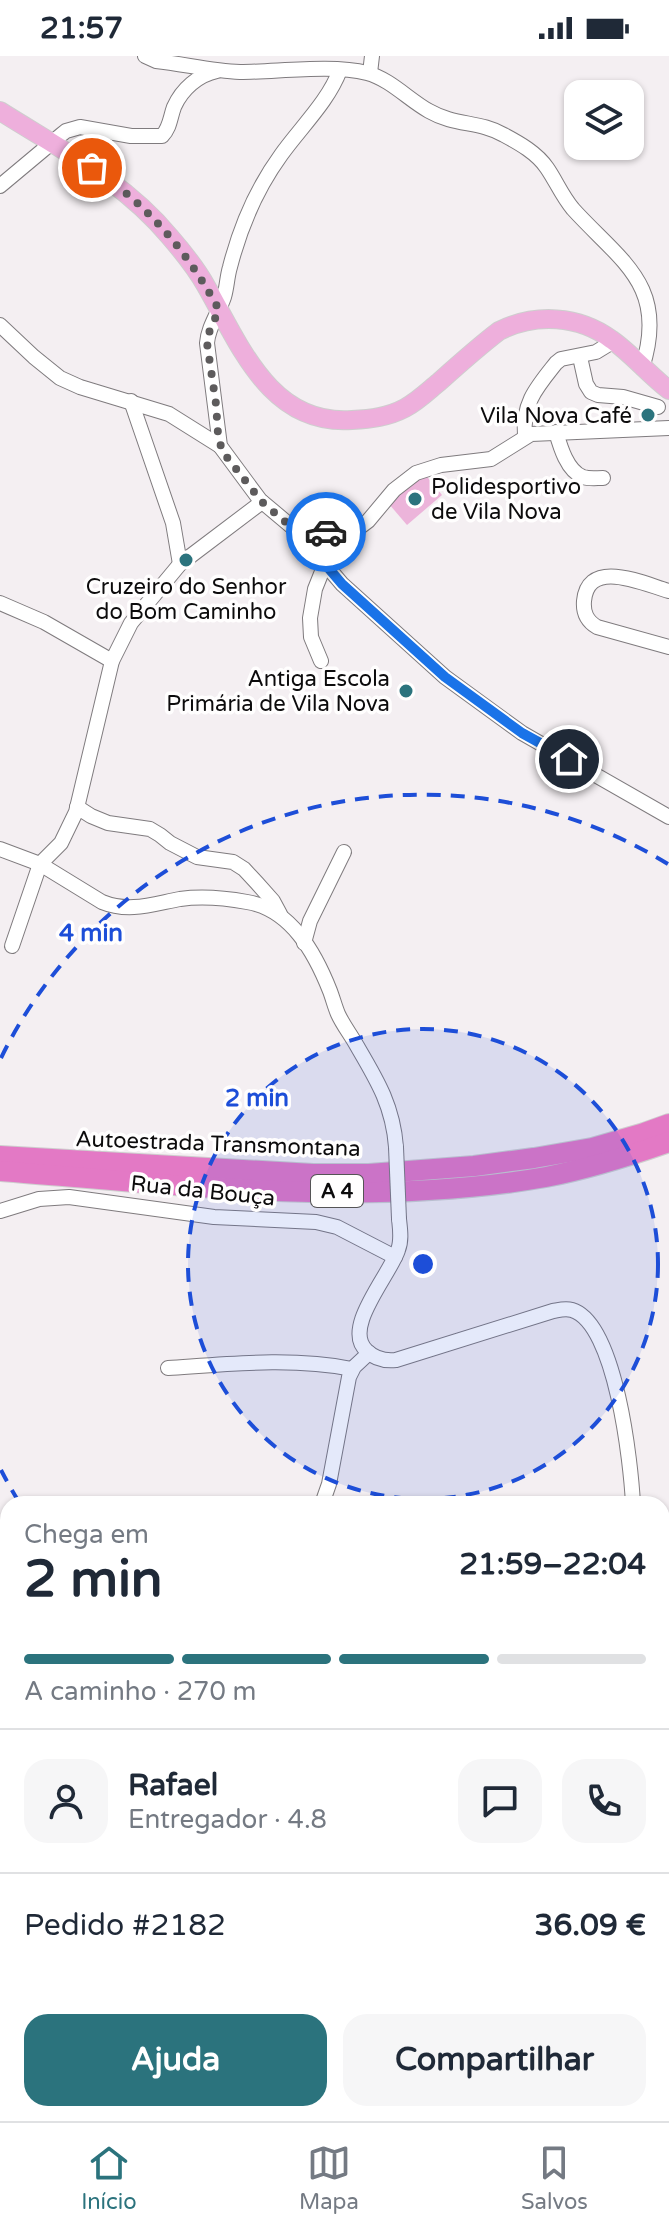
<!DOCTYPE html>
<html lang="pt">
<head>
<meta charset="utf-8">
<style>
  :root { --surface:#fff; --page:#f6f6f7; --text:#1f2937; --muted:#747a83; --line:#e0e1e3; --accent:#2b737d }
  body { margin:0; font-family:"Varela Round",sans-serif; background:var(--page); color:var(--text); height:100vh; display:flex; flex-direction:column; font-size:30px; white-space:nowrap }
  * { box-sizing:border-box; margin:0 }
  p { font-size:26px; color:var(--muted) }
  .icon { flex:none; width:44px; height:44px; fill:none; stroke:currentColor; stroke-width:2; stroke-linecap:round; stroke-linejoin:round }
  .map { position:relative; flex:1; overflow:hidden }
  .panel { position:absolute; left:0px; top:1440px; width:670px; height:626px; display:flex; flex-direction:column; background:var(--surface); border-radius:24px 24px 0 0; box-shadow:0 2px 6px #0004 }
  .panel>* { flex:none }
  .fabs { position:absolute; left:564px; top:24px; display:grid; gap:16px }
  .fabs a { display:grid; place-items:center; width:80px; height:80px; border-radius:16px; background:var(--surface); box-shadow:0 2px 6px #0004; font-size:40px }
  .pin { position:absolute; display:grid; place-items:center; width:68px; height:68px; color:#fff; margin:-34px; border:4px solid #fff; border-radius:50%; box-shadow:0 2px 8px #0007 }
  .courier { position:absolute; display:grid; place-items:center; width:80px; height:80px; margin:-40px; border:6px solid #1a73e8; border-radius:50%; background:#fff; color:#222; box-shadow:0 2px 10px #0007 }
  .head em { font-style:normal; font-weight:700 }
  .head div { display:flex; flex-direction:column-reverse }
  .head { display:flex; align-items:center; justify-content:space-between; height:136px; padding:0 24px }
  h1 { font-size:52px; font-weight:700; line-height:60px }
  .bar { display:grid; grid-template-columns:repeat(4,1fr); gap:12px 8px; align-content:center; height:96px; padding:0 24px }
  .bar i { height:10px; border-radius:6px; background:var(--line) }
  .bar .on { background:var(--accent) }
  .bar p { grid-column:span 4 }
  .line { display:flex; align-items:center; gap:20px; padding:0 24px; border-top:2px solid var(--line) }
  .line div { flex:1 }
  .round { display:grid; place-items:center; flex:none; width:84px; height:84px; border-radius:24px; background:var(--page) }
  .primary-button { display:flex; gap:16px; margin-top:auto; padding:16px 24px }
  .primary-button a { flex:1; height:92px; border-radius:24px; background:var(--accent); color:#fff; font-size:32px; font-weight:700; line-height:92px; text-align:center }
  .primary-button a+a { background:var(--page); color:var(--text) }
  .status { display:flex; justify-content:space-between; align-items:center; height:56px; padding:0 40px; background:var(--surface); direction:ltr }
  .status svg { height:22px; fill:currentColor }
  .dock { display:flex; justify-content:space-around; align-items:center; height:112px; border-top:2px solid var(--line); background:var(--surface); font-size:22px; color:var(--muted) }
  .dock a { display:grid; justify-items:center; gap:4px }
  .dock .on { color:var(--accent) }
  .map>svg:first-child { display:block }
  .green { fill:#ecb4da }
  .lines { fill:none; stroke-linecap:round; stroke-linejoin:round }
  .minor-casing { stroke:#7f7b7e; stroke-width:16 }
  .major-casing { stroke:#cecece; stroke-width:20 }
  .highway-casing { stroke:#cecece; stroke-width:22 }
  .minor { stroke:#fff; stroke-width:14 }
  .major { stroke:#eeafdc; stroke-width:18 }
  .highway { stroke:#e379c5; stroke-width:20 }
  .minor-bridge-casing { stroke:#7f7b7e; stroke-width:16; stroke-linecap:butt }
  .minor-bridge { stroke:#fff; stroke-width:14 }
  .done { stroke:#5d5b5c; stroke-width:8; stroke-dasharray:0 14.4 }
  .route { stroke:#1a73e8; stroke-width:10 }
  .ring { fill:none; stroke:#1d4ed8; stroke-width:4; stroke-dasharray:14 10 }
  .poi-dot { fill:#2b737d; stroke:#fffefe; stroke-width:3 }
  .labels { text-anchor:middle; stroke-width:7; stroke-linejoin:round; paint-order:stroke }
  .shield { fill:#fffefe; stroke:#555455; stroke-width:2 }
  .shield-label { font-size:20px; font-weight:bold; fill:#0c0b0c }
  .poi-label { font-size:22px; fill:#0c0b0c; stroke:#fffefe; text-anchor:end }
  .street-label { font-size:22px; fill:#0c0b0c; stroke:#fffefe }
  .centre { fill:#1d4ed8; stroke:#fffefe; stroke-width:4 }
  .ring-label { font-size:24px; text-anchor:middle; font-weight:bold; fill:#1d4ed8; stroke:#fffefe; stroke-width:7; stroke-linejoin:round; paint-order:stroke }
</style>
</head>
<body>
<div class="status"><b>21:57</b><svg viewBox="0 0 49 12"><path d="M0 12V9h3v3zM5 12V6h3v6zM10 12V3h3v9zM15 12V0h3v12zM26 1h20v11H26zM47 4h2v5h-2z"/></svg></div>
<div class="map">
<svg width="669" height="2065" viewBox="0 0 669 2065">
  <rect width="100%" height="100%" fill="#f4eff2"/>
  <polygon class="green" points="424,417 442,439 407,469 389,448"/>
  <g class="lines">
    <defs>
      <g id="minor">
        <path d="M145 0 156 5C184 8 212 15 240 16 277 16 332 8 367 17 390 23 409 44 429 55 455 70 480 65 504 79 519 87 537 97 547 112 556 125 562 140 573 153 620 205 669 229 642 312"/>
        <path d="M340 14C328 46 300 72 281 99 257 132 240 172 230 211 227 221 227 231 224 241 219 256 208 271 207 287L220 390 260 444 298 476 313 477 358 471"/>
        <polyline points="370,17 372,0"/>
        <path d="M0 130 61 79 66 75 80 71 131 80H162C170 72 170 62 174 51 182 33 198 19 217 15"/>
        <polyline points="0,269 34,301 60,322 80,331 169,358 220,390"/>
        <polyline points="580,301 586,328 591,336 598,339 623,341 658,351"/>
        <polyline points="131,345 173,467 180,508"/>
        <path d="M556 376C560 390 567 415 583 421 589 423 596 422 603 422"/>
        <path d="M525 380C522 347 537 331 556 307L561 303 596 296 614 285"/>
        <polyline points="325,508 342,528 445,621 522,677 669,761"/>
        <path d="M669 535C644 528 588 501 584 545 583 557 587 565 597 571L669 591"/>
        <polyline points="0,547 44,566 112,605"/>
        <polyline points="321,605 311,581 310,562 315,533 325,508 336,489 368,465 394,434 416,417 441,409 491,403 531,378 669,372"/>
        <polyline points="77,751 91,760 108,767 150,773 160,779 170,787 197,801 233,806 244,813 257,827 273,845 280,858"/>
        <path d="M0 793 40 808 102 846C129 857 153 848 180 843 202 840 225 842 247 846 291 853 315 897 330 935 333 943 335 951 338 958 343 969 351 979 357 990 377 1024 393 1050 396 1091"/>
        <polyline points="40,808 61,787 76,756 112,605 131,567 180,508 262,446"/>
        <polyline points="304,887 310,865 344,796"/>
        <polyline points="12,890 40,808"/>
        <polyline points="0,1155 39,1143 69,1141 214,1161 316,1166 337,1171 395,1201"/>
        <path d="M399 1163C400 1173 402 1184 398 1194 390 1219 341 1273 367 1295 375 1303 386 1305 396 1304L553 1255C559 1254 565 1252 572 1254 616 1267 631 1408 633 1448"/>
        <path d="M168 1312C228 1308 293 1301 352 1313"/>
        <polyline points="322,1448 329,1428 349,1321 354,1311 369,1297"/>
        <polyline points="662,1584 669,1589"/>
        <polyline points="662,1779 669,1797"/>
      </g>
      <g id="major">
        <path d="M0 55C60 93 124 125 170 181 183 196 196 212 206 230 240 289 270 370 352 364 371 363 388 361 405 352 418 345 428 335 439 326 458 309 478 291 499 275 535 257 579 259 612 284 632 298 649 319 669 334"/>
        <polyline points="662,1685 669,1673"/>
        <polyline points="435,2065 440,2058"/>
      </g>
      <g id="highway">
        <polyline points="0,1100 313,1118 369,1118 474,1110 534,1102 592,1092 644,1077 669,1068"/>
        <path d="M0 1115C179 1129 369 1152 546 1121 588 1113 629 1100 669 1086"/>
      </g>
    </defs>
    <use href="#minor" class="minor-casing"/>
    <use href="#major" class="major-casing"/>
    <use href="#highway" class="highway-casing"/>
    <use href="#minor" class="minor"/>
    <use href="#major" class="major"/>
    <use href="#highway" class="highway"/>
    <defs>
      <polyline id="minor-bridge" points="396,1091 399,1163"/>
    </defs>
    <use href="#minor-bridge" class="minor-bridge-casing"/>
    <use href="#minor-bridge" class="minor-bridge"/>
  </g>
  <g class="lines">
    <path class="done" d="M92 112C147 148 188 196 219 254L210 273 207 287 216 348 218 378 222 395 262 446 295 474 303 477 326 476"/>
    <polyline class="route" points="326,476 358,471 336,489 325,508 342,528 445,621 522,677 569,703"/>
  </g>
  <circle cx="423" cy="1208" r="235" fill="#1d4ed8" fill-opacity=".12"/>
  <g class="ring">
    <circle cx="423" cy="1208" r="235"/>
    <path d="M19 1446A469 469 0 0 1 1 1414M1 1002A469 469 0 0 1 668 808"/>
  </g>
  <g class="poi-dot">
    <circle cx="648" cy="359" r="8"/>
    <circle cx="415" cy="443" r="8"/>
    <circle cx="186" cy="504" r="8"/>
    <circle cx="406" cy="635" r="8"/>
  </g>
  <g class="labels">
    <rect class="shield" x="311" y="1119" width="52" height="32" rx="6"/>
    <g class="shield-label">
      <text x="337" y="1142">A 4</text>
    </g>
    <g class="poi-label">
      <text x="632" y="367">Vila Nova Café</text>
      <text x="431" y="438" text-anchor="start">Polidesportivo<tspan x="431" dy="25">de Vila Nova</tspan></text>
      <text x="186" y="538" text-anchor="middle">Cruzeiro do Senhor<tspan x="186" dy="25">do Bom Caminho</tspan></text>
      <text x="390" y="630">Antiga Escola<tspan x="390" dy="25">Primária de Vila Nova</tspan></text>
    </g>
    <g class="street-label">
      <text transform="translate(218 1087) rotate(2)" y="8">Autoestrada Transmontana</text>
      <text transform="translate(203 1134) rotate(6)" y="8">Rua da Bouça</text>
    </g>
  </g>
  <circle cx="423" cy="1208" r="12" class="centre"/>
  <g class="ring-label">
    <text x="91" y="885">4 min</text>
    <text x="257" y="1050">2 min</text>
  </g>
</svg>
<div class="fabs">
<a><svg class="icon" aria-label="layers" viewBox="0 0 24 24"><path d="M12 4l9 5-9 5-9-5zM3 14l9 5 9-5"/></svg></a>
</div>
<div class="pin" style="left:92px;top:112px;background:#ea580c"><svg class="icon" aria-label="bag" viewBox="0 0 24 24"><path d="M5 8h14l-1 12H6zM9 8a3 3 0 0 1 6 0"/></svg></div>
<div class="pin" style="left:569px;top:703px;background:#1f2937"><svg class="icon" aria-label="home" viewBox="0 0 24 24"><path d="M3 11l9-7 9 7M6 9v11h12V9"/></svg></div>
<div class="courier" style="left:326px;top:476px"><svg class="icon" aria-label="car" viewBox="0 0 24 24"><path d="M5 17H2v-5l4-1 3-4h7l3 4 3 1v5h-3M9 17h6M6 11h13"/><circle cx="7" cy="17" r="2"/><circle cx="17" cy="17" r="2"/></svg></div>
<section class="panel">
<div class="head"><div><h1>2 min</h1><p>Chega em</p></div><em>21:59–22:04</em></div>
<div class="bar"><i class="on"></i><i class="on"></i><i class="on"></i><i></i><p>A caminho · 270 m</p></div>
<div class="line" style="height:144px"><a class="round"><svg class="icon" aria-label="person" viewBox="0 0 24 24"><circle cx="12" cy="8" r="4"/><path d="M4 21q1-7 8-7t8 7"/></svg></a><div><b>Rafael</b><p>Entregador · 4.8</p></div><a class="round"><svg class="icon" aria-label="chat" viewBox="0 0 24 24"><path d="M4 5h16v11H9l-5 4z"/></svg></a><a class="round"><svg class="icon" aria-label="phone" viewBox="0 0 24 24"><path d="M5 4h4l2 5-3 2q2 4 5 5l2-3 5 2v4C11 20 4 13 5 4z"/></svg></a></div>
<div class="line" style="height:104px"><div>Pedido #2182</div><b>36.09 €</b></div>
<div class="primary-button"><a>Ajuda</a><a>Compartilhar</a></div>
</section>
</div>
<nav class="dock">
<a class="on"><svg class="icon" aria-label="home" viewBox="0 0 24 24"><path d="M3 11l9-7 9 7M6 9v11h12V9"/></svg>Início</a>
<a><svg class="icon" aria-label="map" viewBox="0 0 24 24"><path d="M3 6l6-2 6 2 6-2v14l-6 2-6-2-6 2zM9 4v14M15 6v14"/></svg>Mapa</a>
<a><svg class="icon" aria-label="saved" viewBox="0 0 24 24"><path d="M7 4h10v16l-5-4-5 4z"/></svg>Salvos</a>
</nav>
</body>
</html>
